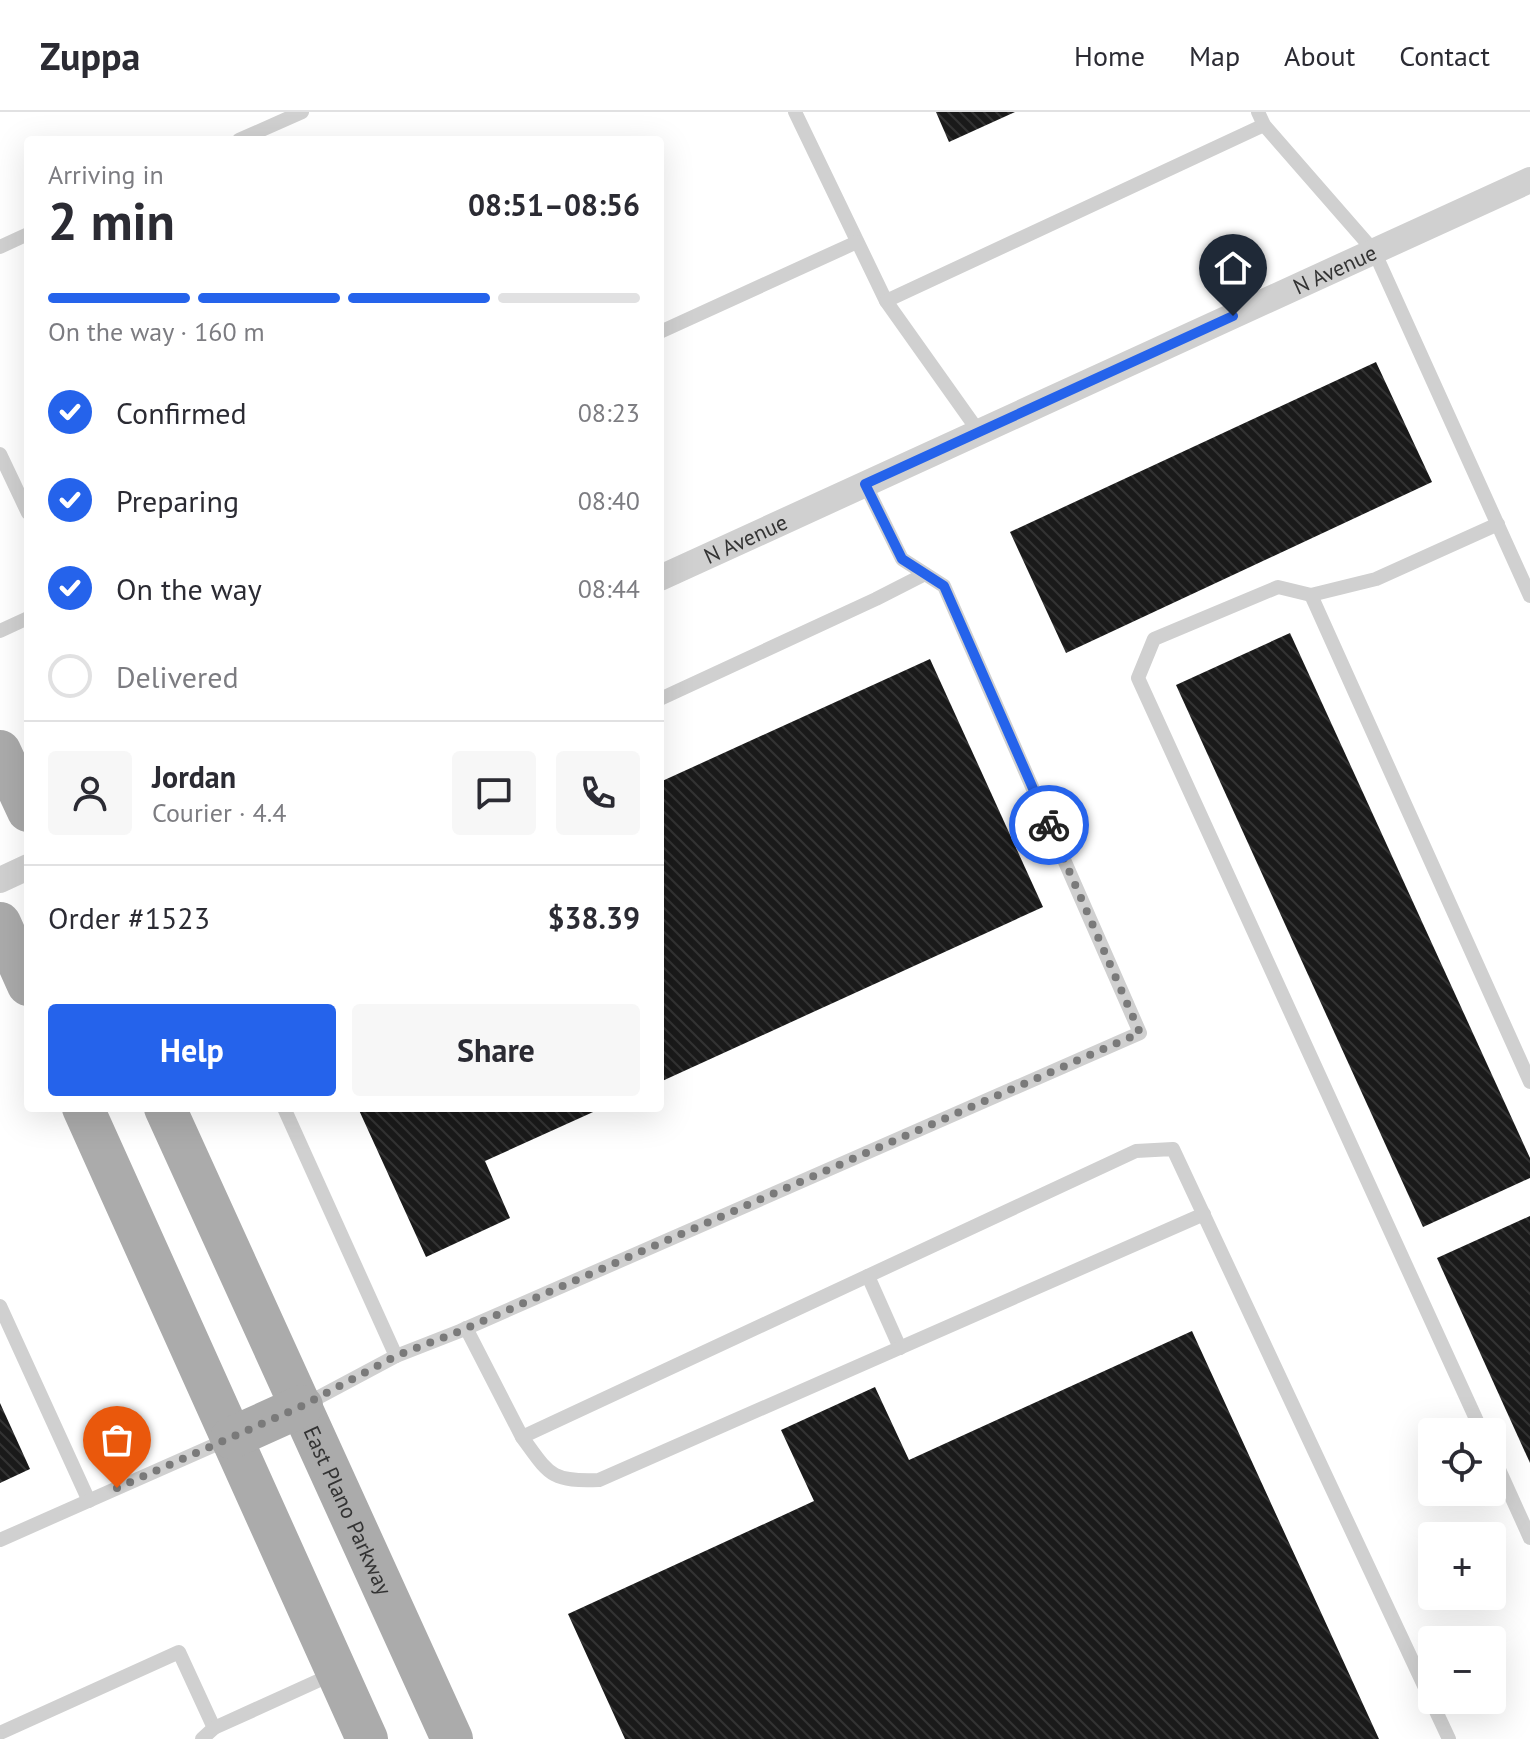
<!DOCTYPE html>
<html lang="en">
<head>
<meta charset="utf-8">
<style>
  :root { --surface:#fff; --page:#f7f7f7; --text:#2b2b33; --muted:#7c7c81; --line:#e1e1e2; --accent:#2563eb }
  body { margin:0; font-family:"PT Sans",sans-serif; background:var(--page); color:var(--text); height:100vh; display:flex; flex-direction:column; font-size:30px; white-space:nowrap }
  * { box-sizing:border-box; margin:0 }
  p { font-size:26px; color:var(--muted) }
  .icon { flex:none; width:44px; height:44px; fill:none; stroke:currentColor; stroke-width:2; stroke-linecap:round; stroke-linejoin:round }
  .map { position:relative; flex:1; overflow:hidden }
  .drawer { position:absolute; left:24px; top:24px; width:640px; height:976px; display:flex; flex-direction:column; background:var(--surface); border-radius:8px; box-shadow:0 8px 32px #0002 }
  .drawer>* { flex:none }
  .tools { position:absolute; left:1418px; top:1306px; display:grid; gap:16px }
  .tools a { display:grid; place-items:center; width:88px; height:88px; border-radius:8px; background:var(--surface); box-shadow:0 8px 32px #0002; font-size:40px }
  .pin { position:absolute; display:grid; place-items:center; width:68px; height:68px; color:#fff; margin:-82px -34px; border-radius:50% 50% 50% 0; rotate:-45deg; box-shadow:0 0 8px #0007 }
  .pin .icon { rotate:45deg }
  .courier { position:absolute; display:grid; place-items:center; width:80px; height:80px; margin:-40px; border:6px solid #2563eb; border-radius:50%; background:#fff; color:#222; box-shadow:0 2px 10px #0007 }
  .summary em { font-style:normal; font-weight:800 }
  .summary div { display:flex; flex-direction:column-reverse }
  .summary { display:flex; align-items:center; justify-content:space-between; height:136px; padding:0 24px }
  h1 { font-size:52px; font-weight:800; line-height:60px }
  .bar { display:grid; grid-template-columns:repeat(4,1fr); gap:12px 8px; align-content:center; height:96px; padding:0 24px }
  .bar i { height:10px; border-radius:6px; background:var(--line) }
  .bar .current { background:var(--accent) }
  .bar p { grid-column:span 4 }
  .line { display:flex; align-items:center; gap:20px; padding:0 24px; border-top:2px solid var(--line) }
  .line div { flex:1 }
  .round { display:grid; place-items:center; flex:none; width:84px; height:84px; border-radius:8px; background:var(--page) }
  ol { padding:0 24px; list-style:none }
  li { display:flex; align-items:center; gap:24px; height:88px }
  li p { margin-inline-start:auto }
  li .icon { padding:8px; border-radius:50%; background:var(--accent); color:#fff; stroke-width:4 }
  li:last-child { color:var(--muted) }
  li i { width:44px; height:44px; border:4px solid var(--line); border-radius:50% }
  .cta { display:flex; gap:16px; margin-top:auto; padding:16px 24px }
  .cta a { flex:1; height:92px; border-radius:8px; background:var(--accent); color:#fff; font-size:32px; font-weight:800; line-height:92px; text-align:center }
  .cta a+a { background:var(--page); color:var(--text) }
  header { display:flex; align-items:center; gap:48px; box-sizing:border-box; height:112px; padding:0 40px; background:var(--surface); border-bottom:2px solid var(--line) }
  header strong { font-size:38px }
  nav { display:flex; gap:44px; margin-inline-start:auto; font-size:28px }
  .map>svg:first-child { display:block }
  .building { fill:url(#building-back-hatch) }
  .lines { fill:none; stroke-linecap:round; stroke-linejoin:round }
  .lane { stroke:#d0d0d0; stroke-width:14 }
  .street { stroke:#d0d0d0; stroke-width:26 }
  .primary { stroke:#ababab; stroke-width:42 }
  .done { stroke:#7a7a7a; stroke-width:8; stroke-dasharray:0 14.4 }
  .route { stroke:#2563eb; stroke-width:10 }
  .labels { text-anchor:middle; stroke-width:8; stroke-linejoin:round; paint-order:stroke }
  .street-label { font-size:22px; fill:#333; stroke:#fff }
</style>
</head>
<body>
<header>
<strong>Zuppa</strong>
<nav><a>Home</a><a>Map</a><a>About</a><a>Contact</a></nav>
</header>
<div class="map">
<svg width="1530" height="1627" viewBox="0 0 1530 1627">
  <defs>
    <pattern id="building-back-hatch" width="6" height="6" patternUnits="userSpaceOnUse" patternTransform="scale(2)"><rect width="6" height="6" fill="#1a1a1a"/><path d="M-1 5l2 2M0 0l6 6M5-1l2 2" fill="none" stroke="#333"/></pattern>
  </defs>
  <rect width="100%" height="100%" fill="#fff"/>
  <g class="building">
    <polygon points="936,0 1015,0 949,30"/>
    <polygon points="1376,250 1432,370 1066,541 1010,420"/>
    <polygon points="1290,521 1530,1046 1530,1066 1423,1115 1176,573"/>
    <polygon points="930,547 1043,795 660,970 660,670"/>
    <polygon points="358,996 602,996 485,1049 510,1106 426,1145"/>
    <polygon points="1530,1104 1530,1351 1437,1146"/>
    <polygon points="1192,1219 1379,1627 625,1627 568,1502 814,1389 781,1318 875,1275 909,1348"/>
    <polygon points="0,1291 30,1357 0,1371"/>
  </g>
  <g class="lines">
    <g class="lane">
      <polyline points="795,0 886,189 1264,13"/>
      <polyline points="1258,0 1264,13 1374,139 1530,484"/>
      <polyline points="239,28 302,0"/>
      <polyline points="0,135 28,122"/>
      <polyline points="886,189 979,320"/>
      <polyline points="660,220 857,130"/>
      <polyline points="0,342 28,401"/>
      <polyline points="1311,483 1530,970"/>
      <polyline points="0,519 28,506"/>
      <polyline points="660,587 876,487 925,462"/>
      <polyline points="284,996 396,1244"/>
      <polyline points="868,1164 900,1236"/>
      <polyline points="0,1194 89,1389"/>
      <polyline points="466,1216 522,1325 1136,1039 1173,1037 1449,1627"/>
      <polyline points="306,1292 396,1244 460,1219 1140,921 944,474 902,447 865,372"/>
      <polyline points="1482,1320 1138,566 1154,527 1278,475 1311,483 1376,467 1498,412"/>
      <path d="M522 1325C549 1362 550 1370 599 1368L1204 1102"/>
      <polyline points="1492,1342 1530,1426"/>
      <polyline points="0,1428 226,1328"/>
      <polyline points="0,1621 179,1540 214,1616"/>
      <polyline points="202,1627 214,1616 333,1562"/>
    </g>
    <g class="street">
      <path id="s1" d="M660 466 1530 68"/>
      <polyline points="0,768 28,755"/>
    </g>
    <g class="primary">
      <polyline points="0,639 28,699"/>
      <polyline points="0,811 28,873"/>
      <polyline points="83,996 367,1627"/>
      <path id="s2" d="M165 996 452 1627"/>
      <polyline points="231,1326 302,1294"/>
    </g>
  </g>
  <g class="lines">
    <polyline class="done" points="117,1376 302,1294 396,1244 460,1219 1140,921 1049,713"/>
    <polyline class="route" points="1049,713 944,474 902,447 865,372 1233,204"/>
  </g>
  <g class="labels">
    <g class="street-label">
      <text dy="8" stroke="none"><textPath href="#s1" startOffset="742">N Avenue</textPath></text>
      <text dy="8" stroke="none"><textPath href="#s1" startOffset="94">N Avenue</textPath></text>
      <text dy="8" stroke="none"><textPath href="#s2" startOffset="442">East Plano Parkway</textPath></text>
    </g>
  </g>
</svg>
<div class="tools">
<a><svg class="icon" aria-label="locate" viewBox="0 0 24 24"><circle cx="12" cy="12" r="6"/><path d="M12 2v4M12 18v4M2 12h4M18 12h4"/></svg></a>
<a>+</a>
<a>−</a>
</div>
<div class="pin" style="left:117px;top:1376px;background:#ea580c"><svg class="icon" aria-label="bag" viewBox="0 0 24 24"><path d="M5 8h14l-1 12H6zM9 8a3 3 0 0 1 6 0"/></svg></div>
<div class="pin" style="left:1233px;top:204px;background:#1f2937"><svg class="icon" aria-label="home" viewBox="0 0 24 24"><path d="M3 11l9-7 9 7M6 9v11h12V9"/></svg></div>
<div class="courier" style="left:1049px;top:713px"><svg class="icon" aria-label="bike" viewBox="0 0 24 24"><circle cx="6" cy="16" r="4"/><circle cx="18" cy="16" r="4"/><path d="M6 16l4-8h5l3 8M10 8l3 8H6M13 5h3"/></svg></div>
<section class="drawer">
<div class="summary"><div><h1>2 min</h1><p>Arriving in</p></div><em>08:51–08:56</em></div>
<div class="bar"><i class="current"></i><i class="current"></i><i class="current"></i><i></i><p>On the way · 160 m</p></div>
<ol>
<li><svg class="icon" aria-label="check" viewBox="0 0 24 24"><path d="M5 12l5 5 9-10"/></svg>Confirmed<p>08:23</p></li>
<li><svg class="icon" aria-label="check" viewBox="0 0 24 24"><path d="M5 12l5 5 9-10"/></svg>Preparing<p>08:40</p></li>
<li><svg class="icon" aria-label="check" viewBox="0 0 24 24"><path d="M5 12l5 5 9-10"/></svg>On the way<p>08:44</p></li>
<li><i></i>Delivered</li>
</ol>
<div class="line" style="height:144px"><a class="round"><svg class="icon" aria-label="person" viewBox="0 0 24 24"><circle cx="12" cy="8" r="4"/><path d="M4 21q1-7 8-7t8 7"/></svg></a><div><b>Jordan</b><p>Courier · 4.4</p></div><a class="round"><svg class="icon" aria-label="chat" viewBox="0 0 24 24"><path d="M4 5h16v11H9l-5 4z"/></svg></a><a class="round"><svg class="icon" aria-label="phone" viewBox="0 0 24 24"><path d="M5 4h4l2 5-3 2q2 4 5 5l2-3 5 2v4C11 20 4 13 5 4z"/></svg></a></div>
<div class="line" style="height:104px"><div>Order #1523</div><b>$38.39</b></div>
<div class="cta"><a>Help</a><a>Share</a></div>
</section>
</div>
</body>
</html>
